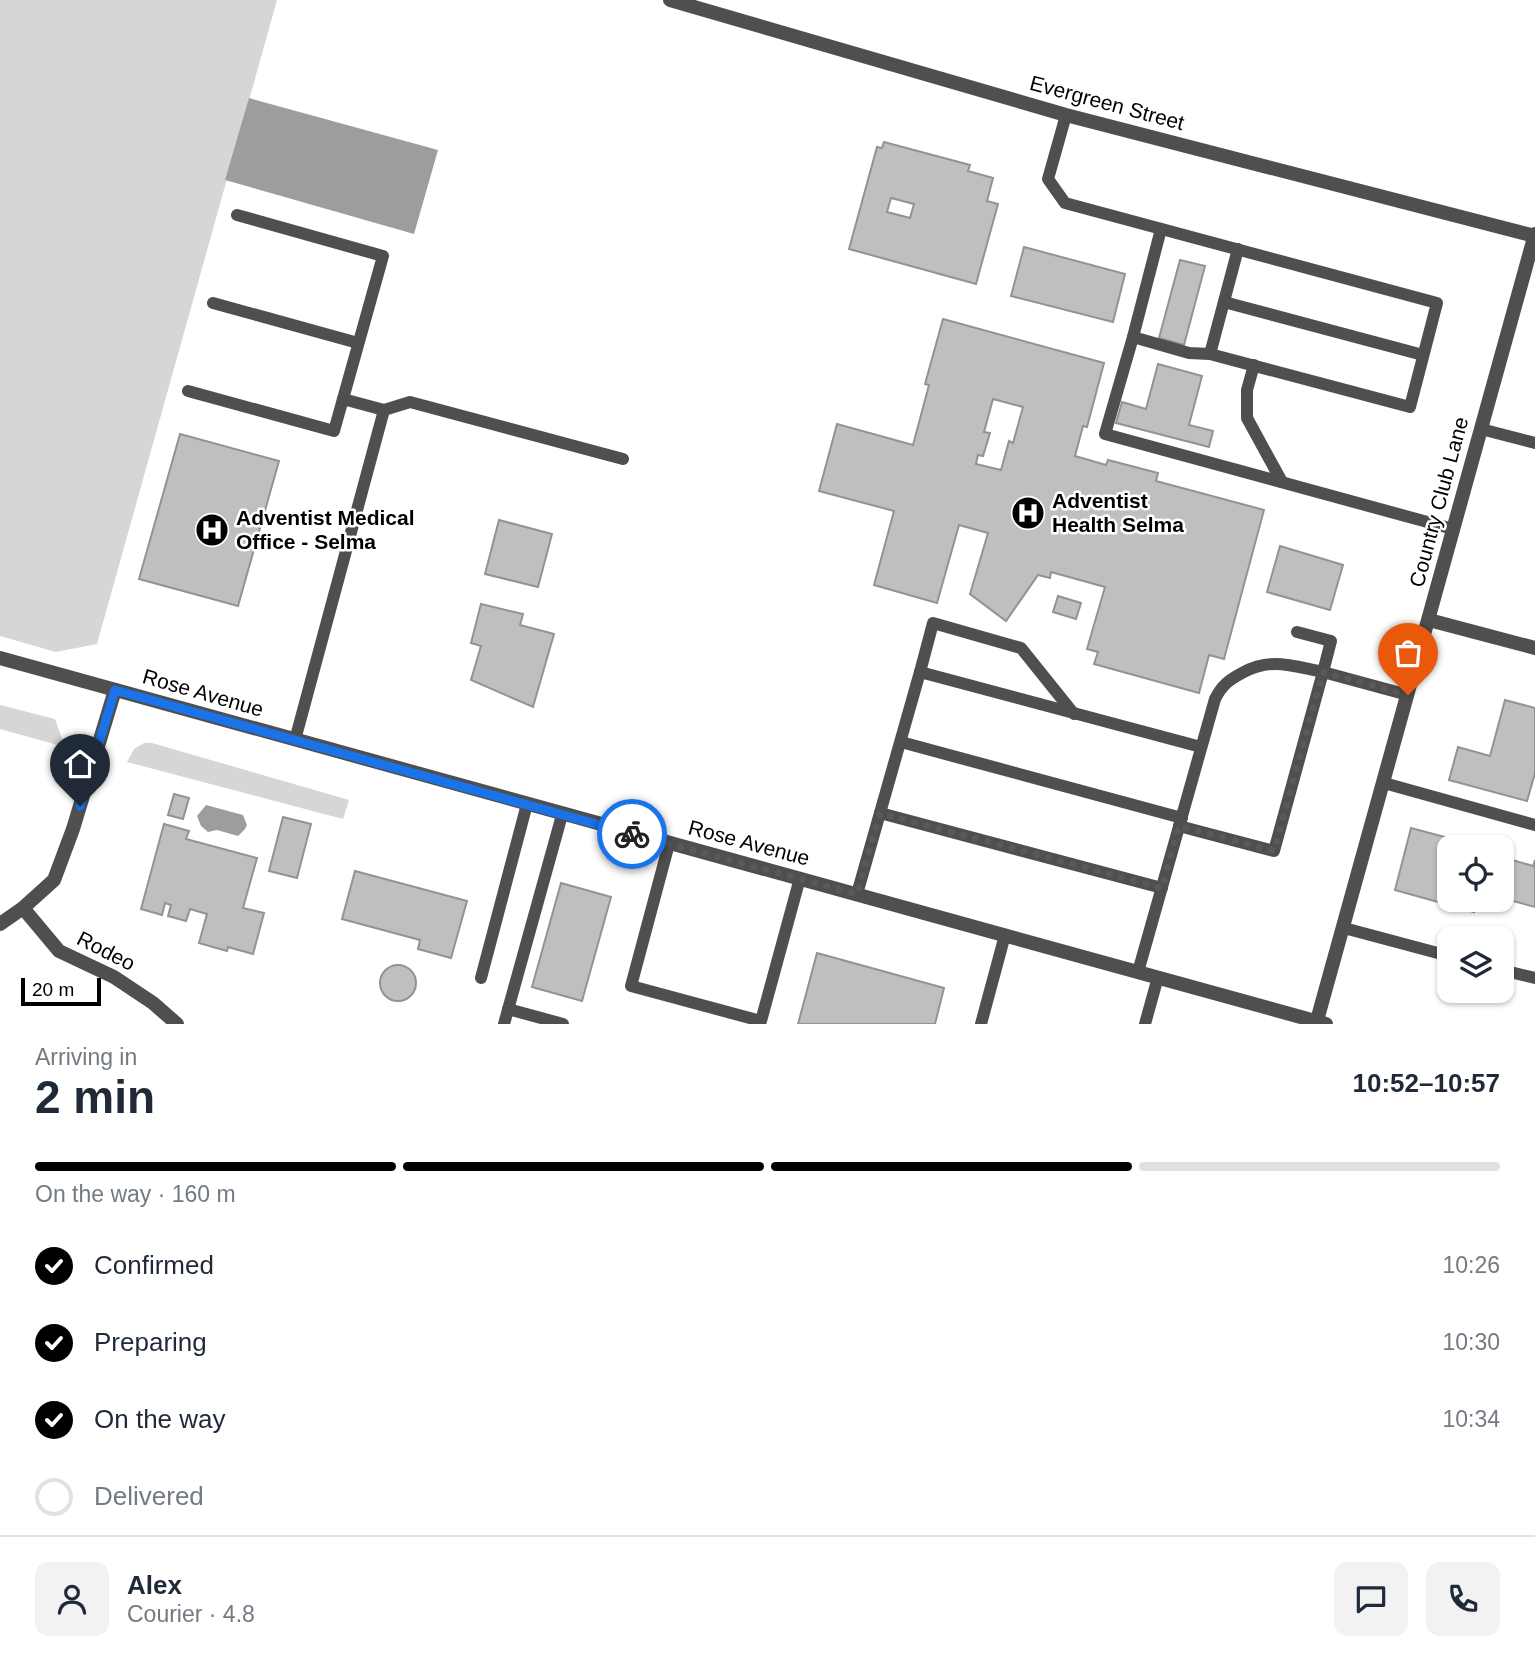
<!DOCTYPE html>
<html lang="en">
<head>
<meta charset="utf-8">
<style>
  :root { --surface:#fff; --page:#f2f2f3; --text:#1f2937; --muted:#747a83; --line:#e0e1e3; --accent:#000 }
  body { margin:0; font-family:Helvetica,sans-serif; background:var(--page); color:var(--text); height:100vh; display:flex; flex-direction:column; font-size:26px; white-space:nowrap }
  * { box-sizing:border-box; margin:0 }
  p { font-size:23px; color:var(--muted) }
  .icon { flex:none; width:38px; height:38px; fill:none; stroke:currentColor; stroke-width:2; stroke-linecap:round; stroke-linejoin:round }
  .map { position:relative; height:1024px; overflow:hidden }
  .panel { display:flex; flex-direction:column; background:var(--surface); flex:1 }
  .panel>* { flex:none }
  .tools { position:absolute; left:1437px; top:835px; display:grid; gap:14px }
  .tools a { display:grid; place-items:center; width:77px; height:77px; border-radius:14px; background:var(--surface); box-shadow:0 2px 5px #0004; font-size:35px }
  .scale { position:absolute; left:21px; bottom:18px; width:80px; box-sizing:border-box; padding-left:7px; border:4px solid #000; border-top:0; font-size:19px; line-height:24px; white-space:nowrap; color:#000; -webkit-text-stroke:5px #fff; paint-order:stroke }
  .pin { position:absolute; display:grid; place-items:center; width:60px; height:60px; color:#fff; margin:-72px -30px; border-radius:50% 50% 50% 0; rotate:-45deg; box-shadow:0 0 7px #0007 }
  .pin .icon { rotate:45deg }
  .courier { position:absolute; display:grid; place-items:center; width:70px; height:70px; margin:-35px; border:5px solid #1a73e8; border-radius:50%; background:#fff; color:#222; box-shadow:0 2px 9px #0007 }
  .head em { font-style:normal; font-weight:700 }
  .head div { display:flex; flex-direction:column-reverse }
  .head { display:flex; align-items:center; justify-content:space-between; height:119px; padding:0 35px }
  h1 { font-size:46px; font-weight:700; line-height:52px }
  .bar { display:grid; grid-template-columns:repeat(4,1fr); gap:10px 7px; align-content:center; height:84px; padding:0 35px }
  .bar i { height:9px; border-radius:5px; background:var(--line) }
  .bar .on { background:var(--accent) }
  .bar p { grid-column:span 4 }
  .line { display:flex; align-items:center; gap:18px; padding:0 35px; border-top:2px solid var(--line) }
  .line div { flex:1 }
  .round { display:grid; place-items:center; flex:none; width:74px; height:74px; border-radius:14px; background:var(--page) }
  ol { padding:0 35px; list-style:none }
  li { display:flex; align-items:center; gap:21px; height:77px }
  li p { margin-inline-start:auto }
  li .icon { padding:7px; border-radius:50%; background:var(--accent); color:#fff; stroke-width:4 }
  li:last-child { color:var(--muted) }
  li i { width:38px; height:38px; border:4px solid var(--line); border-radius:50% }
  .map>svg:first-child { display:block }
  .green { fill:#d6d6d6 }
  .water { fill:#9d9d9d }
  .building { fill:#bfbfbf; stroke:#939393; stroke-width:2; fill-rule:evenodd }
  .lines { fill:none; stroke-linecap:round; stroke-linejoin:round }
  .service { stroke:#4f4f4f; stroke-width:12 }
  .minor { stroke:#4f4f4f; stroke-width:14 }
  .tertiary { stroke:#4f4f4f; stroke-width:14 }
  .done { stroke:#595959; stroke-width:7; stroke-dasharray:0 12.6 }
  .route { stroke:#1a73e8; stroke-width:9 }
  .labels { text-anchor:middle; stroke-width:5; stroke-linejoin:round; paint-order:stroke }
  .street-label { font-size:21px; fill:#000; stroke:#fff }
  .poi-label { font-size:21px; font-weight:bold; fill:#000; stroke:#fff; text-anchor:start }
</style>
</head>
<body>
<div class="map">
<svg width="1535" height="1024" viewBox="0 0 1535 1024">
  <rect width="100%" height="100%" fill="#fff"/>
  <g class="green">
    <polygon points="0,0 277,0 97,644 56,652 0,636"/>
    <polygon points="0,705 55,719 65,747 0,729"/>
    <polygon points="144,743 152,743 349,800 343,819 127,762 134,749"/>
  </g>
  <g class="water">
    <polygon points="249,98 438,150 414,234 225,180"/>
    <polygon points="206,805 243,815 247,825 245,829 238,836 217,830 208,832 201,826 197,816"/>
  </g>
  <g class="building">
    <path d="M884 142 970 165 968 171 993 178 987 201 998 204 976 284 849 249 877 147 882 148ZM891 198 914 204 910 218 887 212Z"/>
    <polygon points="1024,247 1125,274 1113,322 1011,296"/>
    <polygon points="1180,260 1205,266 1184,345 1159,338"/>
    <path d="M943 319 1104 363 1087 427 1083 426 1075 456 1106 465 1108 460 1158 473 1156 481 1264 510 1224 659 1209 655 1199 693 1094 664 1098 652 1087 649 1105 587 1051 572 1050 578 1038 575 1006 621 970 594 988 533 959 525 937 603 874 585 894 511 819 491 837 424 913 445 929 385 925 384ZM993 399 1023 407 1013 443 1009 441 1001 470 976 464 978 455 983 456 990 433 984 432Z"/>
    <polygon points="1158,364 1202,376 1189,425 1213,431 1209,447 1116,423 1122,402 1146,409"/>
    <polygon points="180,434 279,461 238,606 139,579"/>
    <polygon points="499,520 552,534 538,587 485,574"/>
    <polygon points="1280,546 1343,565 1330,610 1267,592"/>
    <polygon points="1058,596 1081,603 1076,619 1053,612"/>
    <polygon points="481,604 523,614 520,625 554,634 533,707 471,680 481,646 471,643"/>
    <polygon points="1505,700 1535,708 1535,773 1527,801 1449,780 1458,747 1490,756"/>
    <polygon points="174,794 189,798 183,819 168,815"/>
    <polygon points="283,817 311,824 297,878 269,871"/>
    <polygon points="164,824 189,831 186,839 257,858 243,908 264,913 253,954 228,947 227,951 199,943 207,914 190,909 186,921 168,916 171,905 165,903 162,915 141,909"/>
    <polygon points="1411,828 1482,847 1449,847 1449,900 1477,900 1474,912 1395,890"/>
    <polygon points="1502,857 1533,866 1535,860 1535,907 1502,898"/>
    <polygon points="355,871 467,901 451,958 418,949 420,940 342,919"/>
    <polygon points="561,883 611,897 582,1001 532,987"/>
    <polygon points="817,953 944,988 935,1024 798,1024"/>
    <circle cx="398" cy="983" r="18"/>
  </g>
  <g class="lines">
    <g class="service">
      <polyline points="1066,115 1048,179 1065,203 1437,303 1410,407 1210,354 1189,353 1133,337 1105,434 1453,529"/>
      <polyline points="1224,302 1423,355"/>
      <polyline points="213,303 358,343"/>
      <polyline points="1133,337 1161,229"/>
      <polyline points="1210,354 1238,249"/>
      <polyline points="1254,365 1247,390 1247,418 1282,482"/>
      <polyline points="188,391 334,431 383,256 237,215"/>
      <polyline points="384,410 410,402 623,459"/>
      <polyline points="1481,429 1535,443"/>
      <polyline points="920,672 933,623 1021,648 1074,714"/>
      <polyline points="295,740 384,410 343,399"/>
      <polyline points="901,742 1182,818"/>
      <polyline points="1384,783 1535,825"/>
      <polyline points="880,813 1162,888"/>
      <polyline points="1179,826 1274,851 1323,672 1408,695"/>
      <polyline points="669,844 631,986 761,1021 800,878"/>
      <polyline points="857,894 920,672 1201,747"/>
      <polyline points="1344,928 1449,956"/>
      <polyline points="1502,970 1535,978"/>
      <path d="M1138 972 1215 699C1222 685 1229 680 1242 673 1271 657 1292 666 1323 672L1331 641 1297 632"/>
      <polyline points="481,978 527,804"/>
      <polyline points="508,1009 563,1024"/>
      <polyline points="504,1024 562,815"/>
      <polyline points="981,1024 1005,935"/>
      <polyline points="1145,1024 1158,977"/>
    </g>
    <g class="minor">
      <polyline points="670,0 1066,115 1535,236"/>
      <polyline points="1429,620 1535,648"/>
      <polyline points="23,908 59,951 114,977 153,1003 177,1024"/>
      <polyline points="0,924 23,908 54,880 73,829 115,690"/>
      <polyline points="1316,1024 1535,234"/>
    </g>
    <polyline class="tertiary" points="0,658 1326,1024"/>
  </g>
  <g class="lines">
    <polyline class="done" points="632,834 857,894 880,813 1162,888 1179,826 1274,851 1323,672 1408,695"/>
    <polyline class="route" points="80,806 115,690 632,834"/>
  </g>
  <defs>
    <symbol id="hospital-disc" viewBox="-11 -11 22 22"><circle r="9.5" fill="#000" stroke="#fff"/><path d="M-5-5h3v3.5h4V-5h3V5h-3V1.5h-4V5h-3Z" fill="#fff"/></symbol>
  </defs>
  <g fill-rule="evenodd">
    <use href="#hospital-disc" x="1009" y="494" width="38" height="38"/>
    <use href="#hospital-disc" x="193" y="511" width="38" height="38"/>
  </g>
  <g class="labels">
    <g class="street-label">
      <text transform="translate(1107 103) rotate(15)" y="7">Evergreen Street</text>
      <text transform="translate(1439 502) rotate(-75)" y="7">Country Club Lane</text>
      <text transform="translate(203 693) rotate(16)" y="7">Rose Avenue</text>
      <text transform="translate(749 843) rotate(15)" y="7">Rose Avenue</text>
      <text transform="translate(106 951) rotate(27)" y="7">Rodeo</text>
    </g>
    <g class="poi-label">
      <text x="1052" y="508">Adventist<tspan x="1052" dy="24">Health Selma</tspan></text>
      <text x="236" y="525">Adventist Medical<tspan x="236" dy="24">Office - Selma</tspan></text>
    </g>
  </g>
</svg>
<div class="tools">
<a><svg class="icon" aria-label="locate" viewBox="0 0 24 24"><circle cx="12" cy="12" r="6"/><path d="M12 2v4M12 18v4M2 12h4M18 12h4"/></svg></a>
<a><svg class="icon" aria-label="layers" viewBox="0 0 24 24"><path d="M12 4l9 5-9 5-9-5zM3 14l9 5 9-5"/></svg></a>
</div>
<div class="scale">20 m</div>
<div class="pin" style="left:1408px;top:695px;background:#ea580c"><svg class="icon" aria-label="bag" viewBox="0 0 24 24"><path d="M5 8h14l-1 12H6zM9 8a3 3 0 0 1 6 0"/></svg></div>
<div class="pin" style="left:80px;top:806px;background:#1f2937"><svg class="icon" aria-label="home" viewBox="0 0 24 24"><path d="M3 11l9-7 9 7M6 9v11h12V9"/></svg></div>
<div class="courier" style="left:632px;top:834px"><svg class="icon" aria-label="bike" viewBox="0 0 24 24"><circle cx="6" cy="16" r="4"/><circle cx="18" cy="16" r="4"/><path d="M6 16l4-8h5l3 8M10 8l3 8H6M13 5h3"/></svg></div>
</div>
<section class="panel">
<div class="head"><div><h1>2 min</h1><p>Arriving in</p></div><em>10:52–10:57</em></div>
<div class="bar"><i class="on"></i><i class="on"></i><i class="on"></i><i></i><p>On the way · 160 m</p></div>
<ol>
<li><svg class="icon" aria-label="check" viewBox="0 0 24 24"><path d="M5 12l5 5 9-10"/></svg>Confirmed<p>10:26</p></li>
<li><svg class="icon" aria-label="check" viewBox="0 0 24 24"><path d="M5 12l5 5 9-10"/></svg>Preparing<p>10:30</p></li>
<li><svg class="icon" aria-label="check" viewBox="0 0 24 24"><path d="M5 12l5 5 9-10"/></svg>On the way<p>10:34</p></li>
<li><i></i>Delivered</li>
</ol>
<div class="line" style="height:126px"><a class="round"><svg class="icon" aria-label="person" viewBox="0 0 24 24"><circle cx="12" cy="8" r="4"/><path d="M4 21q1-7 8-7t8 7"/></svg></a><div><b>Alex</b><p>Courier · 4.8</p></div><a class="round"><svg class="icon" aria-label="chat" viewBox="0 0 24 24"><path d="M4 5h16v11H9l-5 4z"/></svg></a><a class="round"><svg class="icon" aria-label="phone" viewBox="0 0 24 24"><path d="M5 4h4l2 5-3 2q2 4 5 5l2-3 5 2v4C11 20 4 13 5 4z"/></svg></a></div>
</section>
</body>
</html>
